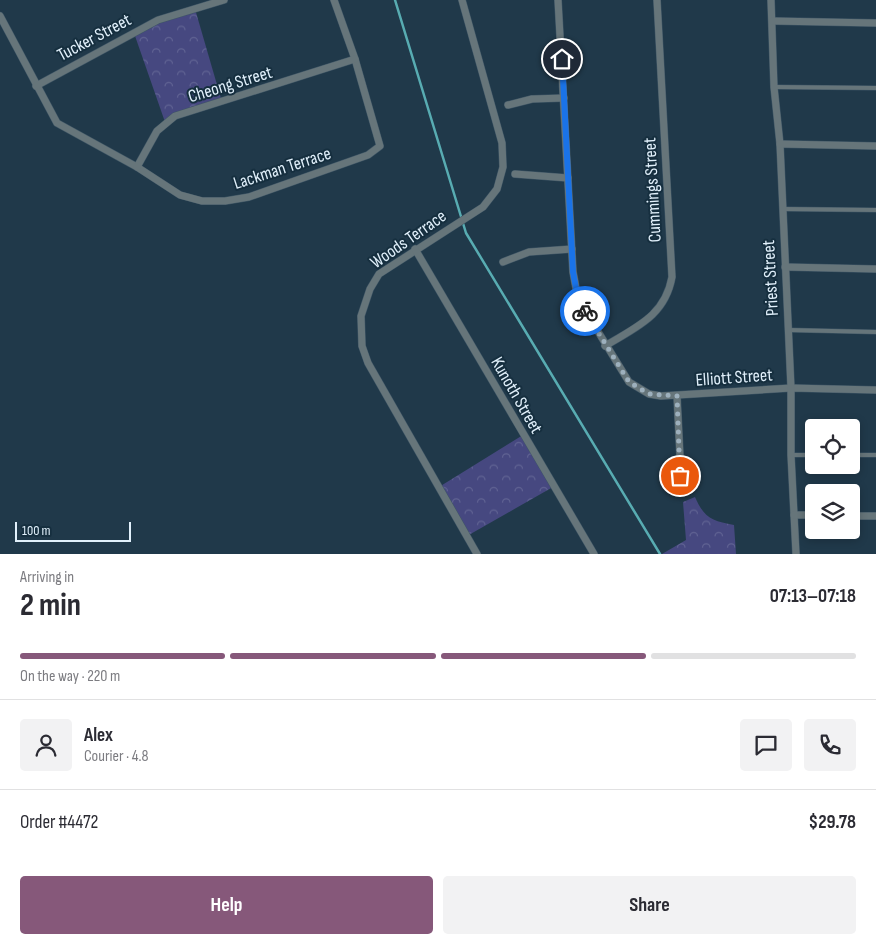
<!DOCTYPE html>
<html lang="en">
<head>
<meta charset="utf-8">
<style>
  :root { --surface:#fff; --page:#f2f2f3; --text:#2b2b33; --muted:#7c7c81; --line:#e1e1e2; --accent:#86587a }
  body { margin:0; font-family:"Sofia Sans Condensed",sans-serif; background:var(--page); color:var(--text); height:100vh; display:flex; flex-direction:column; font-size:19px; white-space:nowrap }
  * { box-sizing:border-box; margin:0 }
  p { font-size:16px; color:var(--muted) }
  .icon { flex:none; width:28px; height:28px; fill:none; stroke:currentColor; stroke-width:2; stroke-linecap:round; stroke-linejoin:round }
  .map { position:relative; height:554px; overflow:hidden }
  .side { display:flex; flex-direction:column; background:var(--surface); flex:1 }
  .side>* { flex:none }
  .controls { position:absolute; left:805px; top:419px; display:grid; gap:10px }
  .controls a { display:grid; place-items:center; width:55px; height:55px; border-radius:5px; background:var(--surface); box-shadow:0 2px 8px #0003; font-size:25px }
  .scale { position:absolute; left:15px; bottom:12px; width:116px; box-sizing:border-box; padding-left:5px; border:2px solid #e1f0fb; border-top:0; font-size:14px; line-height:18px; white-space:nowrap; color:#e1f0fb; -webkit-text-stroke:4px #162f3f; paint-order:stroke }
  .pin { position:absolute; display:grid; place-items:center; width:42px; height:42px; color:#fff; margin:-21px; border:2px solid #fff; border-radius:50%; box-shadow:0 1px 5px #0007 }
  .courier { position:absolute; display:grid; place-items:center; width:50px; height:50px; margin:-25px; border:4px solid #1a73e8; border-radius:50%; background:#fff; color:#222; box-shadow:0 1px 6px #0007 }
  .summary em { font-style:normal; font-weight:700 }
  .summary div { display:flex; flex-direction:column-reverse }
  .summary { display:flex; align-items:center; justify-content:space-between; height:85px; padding:0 20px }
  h1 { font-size:32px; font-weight:700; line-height:38px }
  .bar { display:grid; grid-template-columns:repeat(4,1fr); gap:8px 5px; align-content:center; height:60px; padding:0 20px }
  .bar i { height:6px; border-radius:4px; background:var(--line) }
  .bar .on { background:var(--accent) }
  .bar p { grid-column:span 4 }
  .line { display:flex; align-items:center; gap:12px; padding:0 20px; border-top:1px solid var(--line) }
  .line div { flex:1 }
  .round { display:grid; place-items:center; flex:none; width:52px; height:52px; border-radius:5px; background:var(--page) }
  .cta { display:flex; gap:10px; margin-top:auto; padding:10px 20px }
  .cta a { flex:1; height:58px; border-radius:5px; background:var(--accent); color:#fff; font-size:20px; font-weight:700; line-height:58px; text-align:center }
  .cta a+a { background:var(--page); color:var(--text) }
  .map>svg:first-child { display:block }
  .park { fill:url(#park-crowns) }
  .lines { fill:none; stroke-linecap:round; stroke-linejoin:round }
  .stream { stroke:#58acb2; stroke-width:2.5 }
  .service-casing { stroke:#3f5666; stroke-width:5 }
  .minor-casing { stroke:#3f5666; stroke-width:8 }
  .service { stroke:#66757a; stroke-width:4 }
  .minor { stroke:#66757a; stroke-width:7 }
  .done { stroke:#9db0bd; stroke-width:5; stroke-dasharray:0 9 }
  .route { stroke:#1a73e8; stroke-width:6 }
  .labels { text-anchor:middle; stroke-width:4; stroke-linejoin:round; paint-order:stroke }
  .street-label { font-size:18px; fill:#e1f0fb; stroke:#162f3f }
</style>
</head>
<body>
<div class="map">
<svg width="876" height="554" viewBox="0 0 876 554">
  <defs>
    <pattern id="park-crowns" width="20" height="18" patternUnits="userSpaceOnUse" patternTransform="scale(1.25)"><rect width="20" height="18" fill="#464880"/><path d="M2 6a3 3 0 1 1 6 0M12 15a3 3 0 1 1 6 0" fill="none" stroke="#606393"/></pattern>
  </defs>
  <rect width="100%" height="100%" fill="#20394a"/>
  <g class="park">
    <polygon points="195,9 222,102 165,122 134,33"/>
    <polygon points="523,435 553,487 467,536 439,487"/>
    <path d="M695 497C704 518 712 521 734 525L736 554H662L686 540 683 502Z"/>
  </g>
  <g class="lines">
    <polyline class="stream" points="395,0 466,233 660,554"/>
    <defs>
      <g id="service">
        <polyline points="774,87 876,88"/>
        <polyline points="782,209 876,210"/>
        <polyline points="788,330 876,332"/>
        <polyline points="791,455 814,455"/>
        <polyline points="851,455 876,455"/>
      </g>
      <g id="minor">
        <polyline points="462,0 502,143 503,167 497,189 483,207 379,274 370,289 361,316 362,346 368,363 477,554"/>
        <polyline points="558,0 573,272 578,299 629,382 649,394 661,396 791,388 876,390"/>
        <polyline points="771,0 774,87 780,144 791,388 791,455 796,554"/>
        <polyline points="0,16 57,123 137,167 180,195 202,201 225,201 249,197 368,155 380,146 355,59 334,0"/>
        <polyline points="773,21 876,23"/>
        <polyline points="36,86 158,20 224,0"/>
        <polyline points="508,105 532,99 564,98"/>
        <polyline points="780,144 876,146"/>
        <polyline points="137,167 157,131 175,116 355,59"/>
        <polyline points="515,174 568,178"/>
        <polyline points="415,249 594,554"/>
        <polyline points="503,262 529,252 572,249"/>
        <polyline points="785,267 876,269"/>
        <path d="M605 346C636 327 665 316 672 277L657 0"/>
        <polyline points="677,396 681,476 688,490"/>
        <polyline points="794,515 814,515"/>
        <polyline points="851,516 876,516"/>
      </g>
    </defs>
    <use href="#service" class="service-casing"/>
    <use href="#minor" class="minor-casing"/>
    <use href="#service" class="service"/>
    <use href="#minor" class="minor"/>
  </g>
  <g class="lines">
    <polyline class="done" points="585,311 629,382 649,394 677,396 680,476"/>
    <polyline class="route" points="562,59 573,272 578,299 585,311"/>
  </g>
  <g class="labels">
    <g class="street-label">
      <text transform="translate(94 37) rotate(-28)" y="6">Tucker Street</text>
      <text transform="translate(230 84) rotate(-17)" y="6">Cheong Street</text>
      <text transform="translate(282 168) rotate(-18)" y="6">Lackman Terrace</text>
      <text transform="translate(652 190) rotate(-93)" y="6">Cummings Street</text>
      <text transform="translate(408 239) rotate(-35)" y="6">Woods Terrace</text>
      <text transform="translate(770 278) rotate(-93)" y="6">Priest Street</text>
      <text transform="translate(734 377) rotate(-4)" y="6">Elliott Street</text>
      <text transform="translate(517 395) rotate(60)" y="6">Kunoth Street</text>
    </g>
  </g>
</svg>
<div class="controls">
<a><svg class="icon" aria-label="locate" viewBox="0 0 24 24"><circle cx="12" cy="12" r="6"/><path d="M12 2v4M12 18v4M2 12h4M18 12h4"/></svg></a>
<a><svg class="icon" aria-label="layers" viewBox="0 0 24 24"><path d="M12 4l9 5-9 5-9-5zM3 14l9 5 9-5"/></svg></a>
</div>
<div class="scale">100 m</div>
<div class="pin" style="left:680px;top:476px;background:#ea580c"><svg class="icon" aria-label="bag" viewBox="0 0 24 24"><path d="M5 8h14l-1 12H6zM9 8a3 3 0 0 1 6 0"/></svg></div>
<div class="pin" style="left:562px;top:59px;background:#1f2937"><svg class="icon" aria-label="home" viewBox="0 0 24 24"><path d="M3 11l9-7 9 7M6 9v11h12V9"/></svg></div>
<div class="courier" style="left:585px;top:311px"><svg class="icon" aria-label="bike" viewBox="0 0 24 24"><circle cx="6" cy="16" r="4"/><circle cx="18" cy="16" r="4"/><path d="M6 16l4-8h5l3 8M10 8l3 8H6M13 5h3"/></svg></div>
</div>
<section class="side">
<div class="summary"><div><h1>2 min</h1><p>Arriving in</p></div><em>07:13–07:18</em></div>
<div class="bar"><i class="on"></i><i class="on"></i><i class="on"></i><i></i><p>On the way · 220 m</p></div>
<div class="line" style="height:90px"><a class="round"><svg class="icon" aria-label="person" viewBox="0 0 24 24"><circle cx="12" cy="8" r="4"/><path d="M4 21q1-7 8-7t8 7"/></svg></a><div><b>Alex</b><p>Courier · 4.8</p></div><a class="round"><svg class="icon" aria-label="chat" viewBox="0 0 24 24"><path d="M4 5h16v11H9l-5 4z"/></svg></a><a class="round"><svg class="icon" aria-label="phone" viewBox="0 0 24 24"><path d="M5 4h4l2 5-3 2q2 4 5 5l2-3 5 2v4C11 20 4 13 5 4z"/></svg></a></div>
<div class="line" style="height:65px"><div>Order #4472</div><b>$29.78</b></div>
<div class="cta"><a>Help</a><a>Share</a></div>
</section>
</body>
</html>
